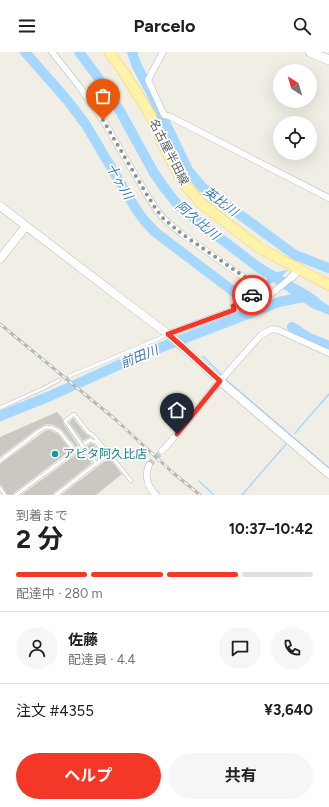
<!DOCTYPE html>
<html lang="ja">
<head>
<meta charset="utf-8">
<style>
  :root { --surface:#fff; --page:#f6f6f6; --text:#202124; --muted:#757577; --line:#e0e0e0; --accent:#f43827 }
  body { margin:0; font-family:Figtree,"Noto Sans JP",sans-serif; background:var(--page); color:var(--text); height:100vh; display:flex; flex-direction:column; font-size:15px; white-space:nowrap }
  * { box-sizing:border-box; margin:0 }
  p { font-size:13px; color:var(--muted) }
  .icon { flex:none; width:22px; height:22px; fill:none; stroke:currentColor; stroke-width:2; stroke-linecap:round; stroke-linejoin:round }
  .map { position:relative; height:443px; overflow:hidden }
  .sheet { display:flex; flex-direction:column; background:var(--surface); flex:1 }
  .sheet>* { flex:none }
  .needle { width:26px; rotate:323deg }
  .controls { position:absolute; left:273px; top:12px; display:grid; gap:8px }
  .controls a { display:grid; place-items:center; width:44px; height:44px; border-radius:50%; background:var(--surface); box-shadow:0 4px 16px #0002; font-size:20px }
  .pin { position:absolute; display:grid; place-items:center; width:34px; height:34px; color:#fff; margin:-41px -17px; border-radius:50% 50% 50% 0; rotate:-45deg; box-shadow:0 0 4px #0007 }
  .pin .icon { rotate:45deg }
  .courier { position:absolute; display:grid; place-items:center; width:40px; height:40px; margin:-20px; border:3px solid #f43827; border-radius:50%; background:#fff; color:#222; box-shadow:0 1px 5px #0007 }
  .head em { font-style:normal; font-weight:700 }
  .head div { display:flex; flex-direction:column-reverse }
  .head { display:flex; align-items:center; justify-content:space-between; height:68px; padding:0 16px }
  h1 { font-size:26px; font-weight:700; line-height:30px }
  .bar { display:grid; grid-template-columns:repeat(4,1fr); gap:6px 4px; align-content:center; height:48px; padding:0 16px }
  .bar i { height:5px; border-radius:3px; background:var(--line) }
  .bar .on { background:var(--accent) }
  .bar p { grid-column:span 4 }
  .line { display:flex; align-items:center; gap:10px; padding:0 16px; border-top:1px solid var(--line) }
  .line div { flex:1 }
  .round { display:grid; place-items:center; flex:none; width:42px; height:42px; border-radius:21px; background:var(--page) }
  .button { display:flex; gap:8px; margin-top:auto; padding:8px 16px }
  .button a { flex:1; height:46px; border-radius:24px; background:var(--accent); color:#fff; font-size:16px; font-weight:700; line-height:46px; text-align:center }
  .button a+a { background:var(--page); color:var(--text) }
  header { display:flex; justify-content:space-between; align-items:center; height:52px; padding:0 16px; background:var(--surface); font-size:18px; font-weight:700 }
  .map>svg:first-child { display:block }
  .water { fill:#a6d8ff }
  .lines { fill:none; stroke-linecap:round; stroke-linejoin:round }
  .stream { stroke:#a6d8ff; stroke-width:1.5 }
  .river { stroke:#a6d8ff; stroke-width:10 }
  .building { fill:#cbc8c2 }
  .minor-tunnel { stroke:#cbcbc5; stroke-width:6; stroke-dasharray:6 3; stroke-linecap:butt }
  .service-casing { stroke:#b7bbbf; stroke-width:4 }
  .minor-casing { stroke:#b7bbbf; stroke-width:7 }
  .tertiary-casing { stroke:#b7bbbf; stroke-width:9 }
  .secondary-casing { stroke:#b8bcc2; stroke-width:10 }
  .primary-casing { stroke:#facc54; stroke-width:11 }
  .service { stroke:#fff; stroke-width:3 }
  .minor { stroke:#fff; stroke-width:6 }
  .tertiary { stroke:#fff; stroke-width:8 }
  .secondary { stroke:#fff; stroke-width:9 }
  .primary { stroke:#fff2ab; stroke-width:10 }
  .rail-casing { stroke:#b6b7b7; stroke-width:3 }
  .rail { stroke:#fff; stroke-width:1.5; stroke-dasharray:4.5; stroke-linecap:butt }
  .service-bridge-casing { stroke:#b7bbbf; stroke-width:4; stroke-linecap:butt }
  .service-bridge { stroke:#fff; stroke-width:3 }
  .done { stroke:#909292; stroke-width:4; stroke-dasharray:0 7.2 }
  .route { stroke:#f43827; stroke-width:5 }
  .culture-dot { fill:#0f9aa8; stroke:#fff; stroke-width:1.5 }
  .labels { text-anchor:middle; stroke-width:3.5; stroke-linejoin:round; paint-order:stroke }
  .street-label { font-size:12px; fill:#5d6166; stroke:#fff }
  .culture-label { font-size:12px; fill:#0d838f; stroke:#fff; text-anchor:start }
  .water-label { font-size:13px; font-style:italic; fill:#3b78b8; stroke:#fff }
</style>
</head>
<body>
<header><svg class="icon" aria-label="menu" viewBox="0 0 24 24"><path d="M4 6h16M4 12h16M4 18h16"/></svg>Parcelo<svg class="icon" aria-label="search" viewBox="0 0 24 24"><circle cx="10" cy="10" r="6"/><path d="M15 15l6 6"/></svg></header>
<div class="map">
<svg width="329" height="443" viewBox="0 0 329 443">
  <rect width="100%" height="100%" fill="#f0eee5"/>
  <path class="water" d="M288 218 282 224C291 230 301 234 310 240 317 244 322 250 329 254V263L312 256 273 230 261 238C269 222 271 221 288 218Z"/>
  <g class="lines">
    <g class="stream">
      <polyline points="203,304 217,318 222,324"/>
      <polyline points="225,327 329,416"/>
      <polyline points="295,381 329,342"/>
      <polyline points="199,429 214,443"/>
      <polyline points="242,443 287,391"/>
    </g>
    <g class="river">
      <polyline points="25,0 68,49 86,73 134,154 143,167 155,180 233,239"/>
      <polyline points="79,0 97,24 120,59 154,121 166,138 177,152 195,167 258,215 281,229"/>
      <polyline points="132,0 136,12 151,41 188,118 202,135 295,203 329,216"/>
      <polyline points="292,275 309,286 329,294"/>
      <polyline points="0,364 50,344 141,303 279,250 303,245"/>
    </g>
  </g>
  <g class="building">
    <polygon points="57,360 63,367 63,371 78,393 76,395 61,377 54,373 46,372 37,377 0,405 0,385"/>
    <polygon points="73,366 86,382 91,385 88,386 83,389 69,370"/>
    <polygon points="47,378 52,379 58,382 71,398 14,441 13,443 8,443 2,434 0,433 0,412 41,382"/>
    <polygon points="91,391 94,393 102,403 97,407 87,394"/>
    <polygon points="82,398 92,411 54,441 53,443 21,443"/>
    <polygon points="109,406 122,422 96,443 61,443"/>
  </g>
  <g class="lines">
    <polyline class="minor-tunnel" points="149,413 162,399"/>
    <defs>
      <g id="service">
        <polyline points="69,324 89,316 167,283"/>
        <polyline points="0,356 44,336 59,328"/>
        <polyline points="82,393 65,369 74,362 88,380 93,383 112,405 131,429"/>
        <polyline points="85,397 97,412"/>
        <polyline points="0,409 39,379 46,375 53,376 60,380 75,399 90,388 96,390 106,404 56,443"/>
        <polyline points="0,436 5,443"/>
        <polyline points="16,443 75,399"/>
      </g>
      <g id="minor">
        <polyline points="52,0 79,34 103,68 147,143 156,157 163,166 182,182 252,231 254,237 252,244 246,249 233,254 234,258"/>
        <polyline points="163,0 148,28 164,63 169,64 329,146"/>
        <polyline points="168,282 234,258 271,242 292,225"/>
        <polyline points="162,399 177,382 220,329 261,283 272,277 278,278 329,301"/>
        <path d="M149 413C144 424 148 435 156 443"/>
      </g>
      <g id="tertiary">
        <polyline points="0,154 128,252 168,282 184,296 220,329 329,422"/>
        <polyline points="0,207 26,174"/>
        <polyline points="292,225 299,218"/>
      </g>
      <polyline id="secondary" points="310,0 329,8"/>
      <polyline id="primary" points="109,0 125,22 151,64 164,95 177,120 187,135 201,151 258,195 319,228 329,233"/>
    </defs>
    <use href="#service" class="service-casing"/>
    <use href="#minor" class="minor-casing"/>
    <use href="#tertiary" class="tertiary-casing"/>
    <use href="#secondary" class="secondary-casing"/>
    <use href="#primary" class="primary-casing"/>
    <use href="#service" class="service"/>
    <use href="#minor" class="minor"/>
    <use href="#tertiary" class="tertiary"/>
    <use href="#secondary" class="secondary"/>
    <use href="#primary" class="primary"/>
    <defs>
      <polyline id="rail" points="0,272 116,368 172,420 200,443"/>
    </defs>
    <use href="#rail" class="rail-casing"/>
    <use href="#rail" class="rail"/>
    <defs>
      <polyline id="service-bridge" points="82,393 85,397"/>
    </defs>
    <use href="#service-bridge" class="service-bridge-casing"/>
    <use href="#service-bridge" class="service-bridge"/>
  </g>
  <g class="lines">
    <path class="done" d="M103 68 147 143 156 157 163 166 182 182 249 228C254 233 254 237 252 243"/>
    <polyline class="route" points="177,382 220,329 184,296 168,282 234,258 233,254 246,249 252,243"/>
  </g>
  <circle class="culture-dot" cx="55" cy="402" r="4"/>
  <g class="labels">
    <g class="street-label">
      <text transform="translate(169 100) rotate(63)" y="4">名古屋半田線</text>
    </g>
    <g class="culture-label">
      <text x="63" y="406">アピタ阿久比店</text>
    </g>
    <g class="water-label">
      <text transform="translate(120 129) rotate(59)" y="5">十ヶ川</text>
      <text transform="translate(221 149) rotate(37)" y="5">英比川</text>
      <text transform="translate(198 168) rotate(40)" y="5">阿久比川</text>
      <text transform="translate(139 304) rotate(-22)" y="5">前田川</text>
    </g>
  </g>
</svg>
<div class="controls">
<a><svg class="needle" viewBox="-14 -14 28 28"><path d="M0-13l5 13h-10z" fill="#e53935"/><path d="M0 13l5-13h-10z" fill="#757577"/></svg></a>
<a><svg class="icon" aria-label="locate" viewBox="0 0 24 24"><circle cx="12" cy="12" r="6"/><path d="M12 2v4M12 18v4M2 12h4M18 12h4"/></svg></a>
</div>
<div class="pin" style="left:103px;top:68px;background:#ea580c"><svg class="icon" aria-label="bag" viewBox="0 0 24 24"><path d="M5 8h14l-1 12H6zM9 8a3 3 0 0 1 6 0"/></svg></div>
<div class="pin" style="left:177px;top:382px;background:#1f2937"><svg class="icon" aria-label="home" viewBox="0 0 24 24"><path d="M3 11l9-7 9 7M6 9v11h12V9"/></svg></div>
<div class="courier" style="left:252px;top:243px"><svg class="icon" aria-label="car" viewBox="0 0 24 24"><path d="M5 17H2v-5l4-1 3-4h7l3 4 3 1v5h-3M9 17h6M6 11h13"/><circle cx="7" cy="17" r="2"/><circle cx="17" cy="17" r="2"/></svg></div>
</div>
<section class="sheet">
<div class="head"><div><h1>2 分</h1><p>到着まで</p></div><em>10:37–10:42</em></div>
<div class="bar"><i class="on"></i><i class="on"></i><i class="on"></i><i></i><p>配達中 · 280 m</p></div>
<div class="line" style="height:72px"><a class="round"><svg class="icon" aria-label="person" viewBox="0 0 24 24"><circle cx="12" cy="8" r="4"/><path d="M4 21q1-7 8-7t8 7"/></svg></a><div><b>佐藤</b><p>配達員 · 4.4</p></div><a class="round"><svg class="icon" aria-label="chat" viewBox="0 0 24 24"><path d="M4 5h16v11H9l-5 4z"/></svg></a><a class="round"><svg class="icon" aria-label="phone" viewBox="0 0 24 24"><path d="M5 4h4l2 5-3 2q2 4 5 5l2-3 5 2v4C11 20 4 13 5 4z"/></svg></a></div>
<div class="line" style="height:52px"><div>注文 #4355</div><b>¥3,640</b></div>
<div class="button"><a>ヘルプ</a><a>共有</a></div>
</section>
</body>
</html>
